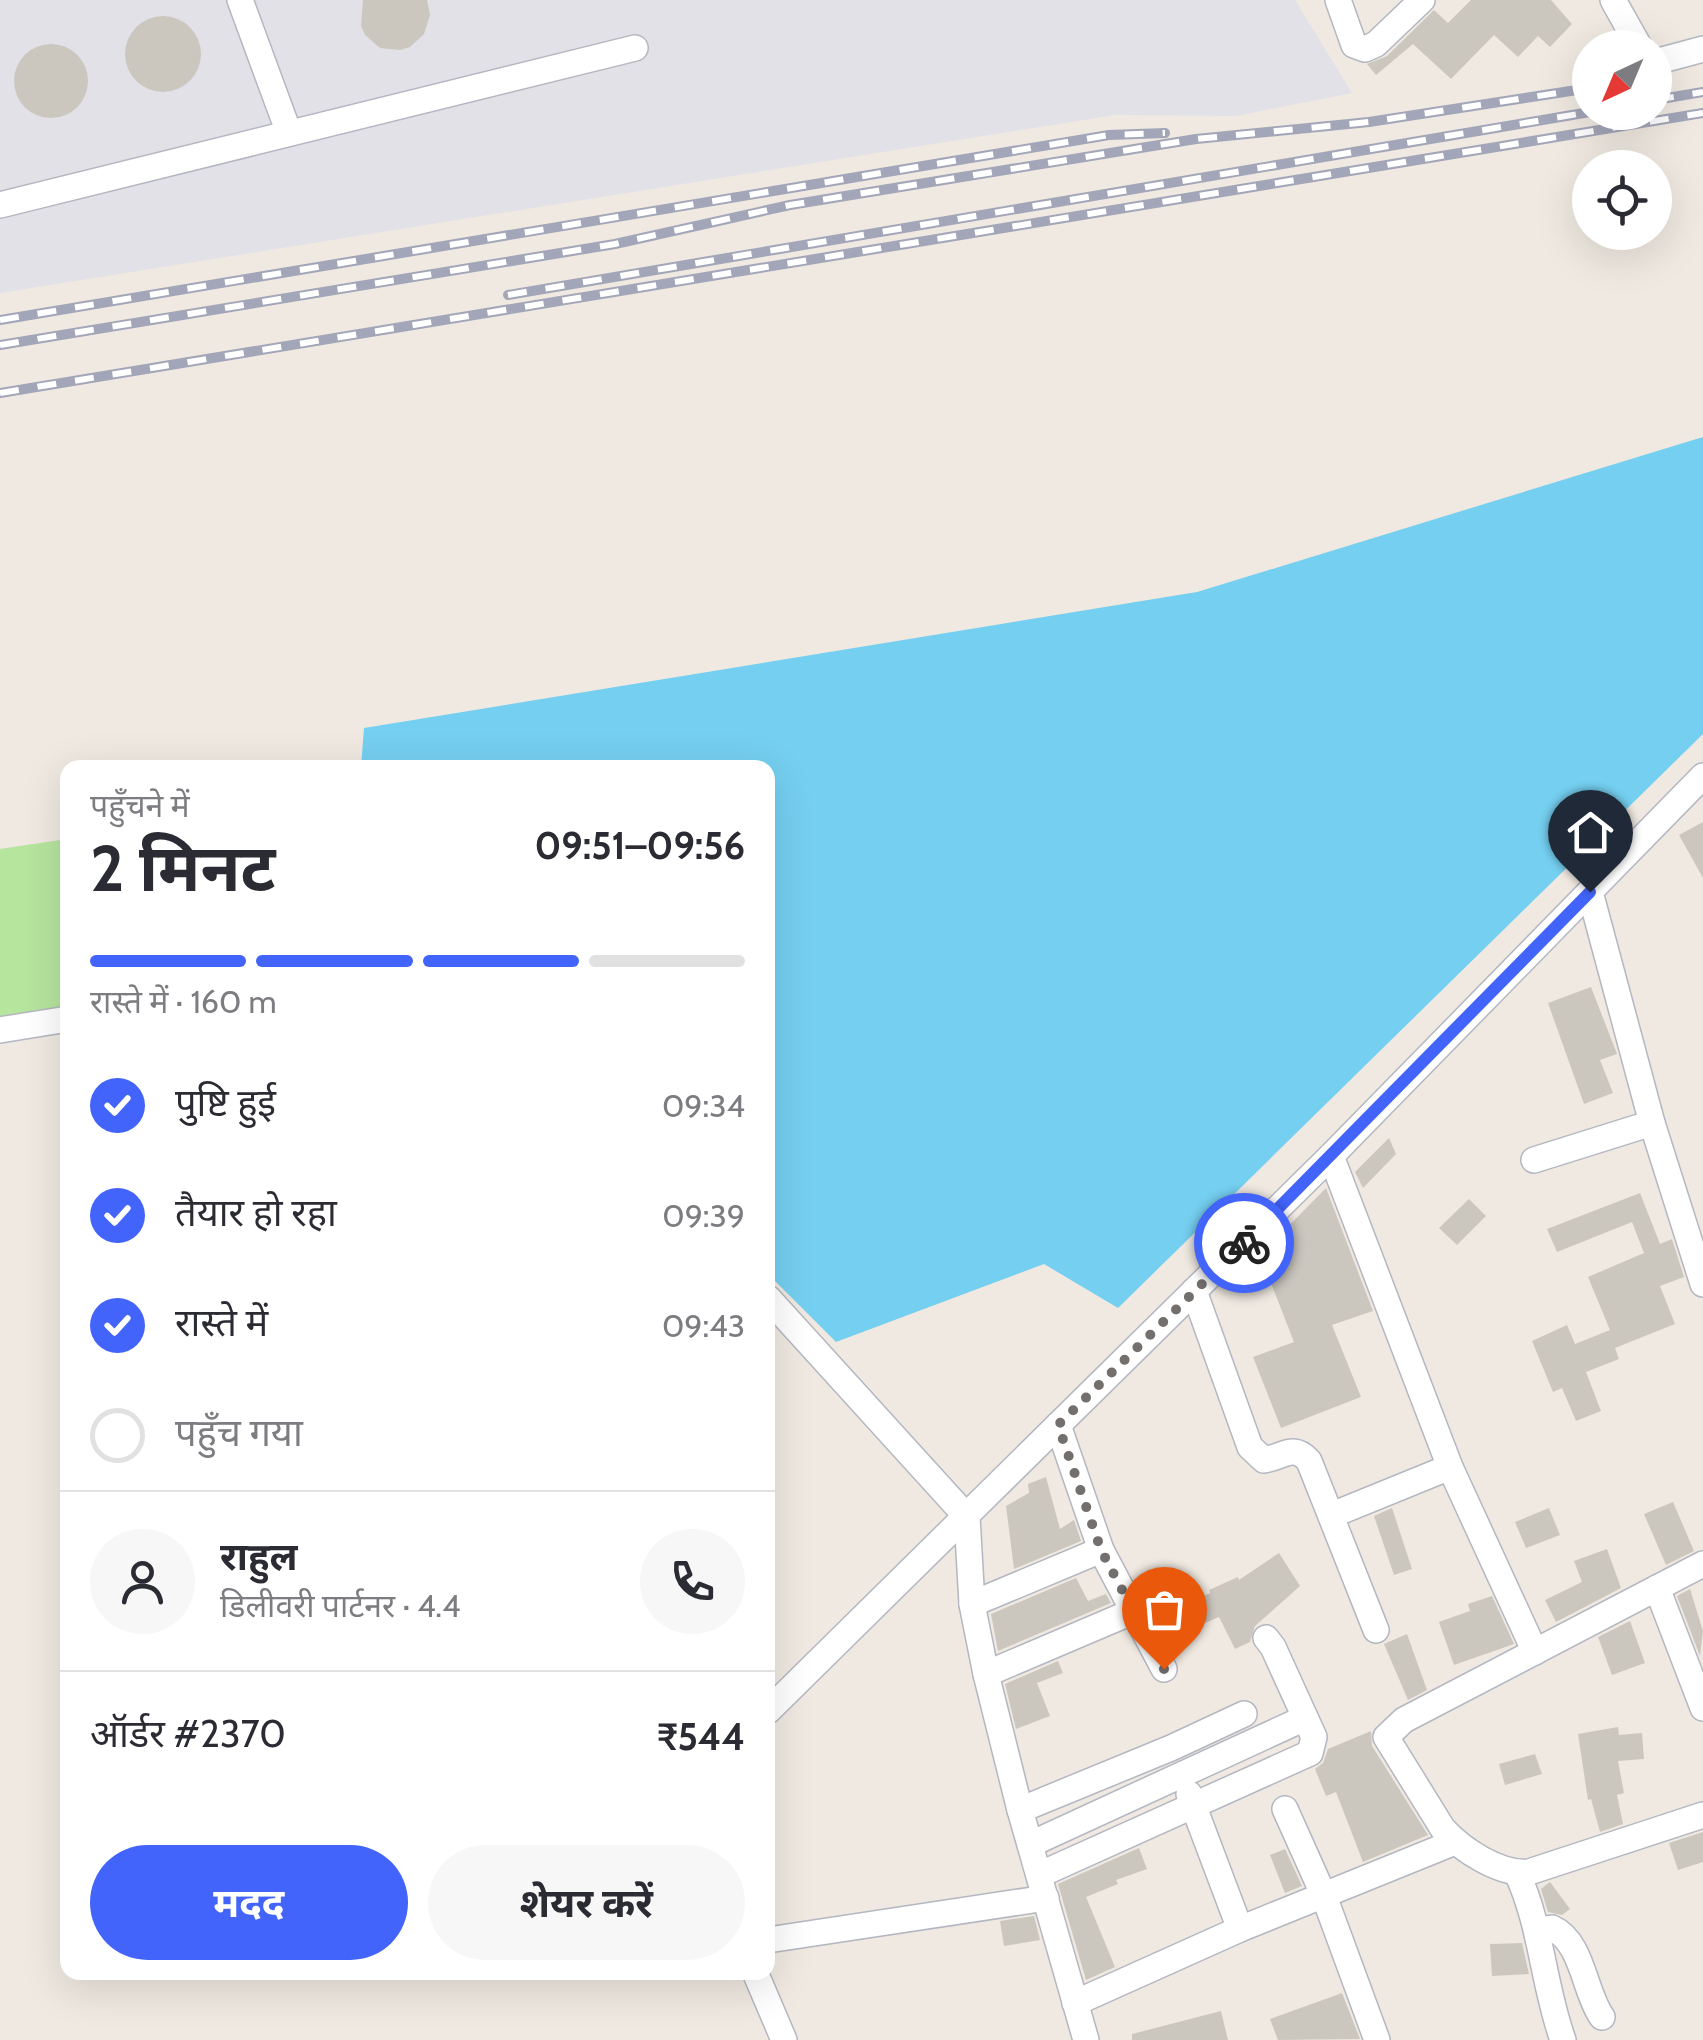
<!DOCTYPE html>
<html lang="hi">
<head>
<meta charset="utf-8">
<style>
  :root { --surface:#fff; --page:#f7f7f7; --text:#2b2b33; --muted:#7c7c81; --line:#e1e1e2; --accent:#4264fb }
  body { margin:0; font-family:Cabin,"Noto Sans Devanagari",sans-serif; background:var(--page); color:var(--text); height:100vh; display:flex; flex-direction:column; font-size:38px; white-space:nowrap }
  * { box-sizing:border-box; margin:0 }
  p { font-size:32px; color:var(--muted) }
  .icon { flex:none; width:55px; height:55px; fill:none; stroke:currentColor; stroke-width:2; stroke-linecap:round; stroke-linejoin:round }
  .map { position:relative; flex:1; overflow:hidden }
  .panel { position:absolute; left:60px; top:760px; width:715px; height:1220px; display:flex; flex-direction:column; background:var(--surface); border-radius:20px; box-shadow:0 10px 40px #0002 }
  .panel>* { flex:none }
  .needle { width:65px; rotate:224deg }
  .controls { position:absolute; left:1572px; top:30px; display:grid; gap:20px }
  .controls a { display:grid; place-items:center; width:100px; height:100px; border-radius:50%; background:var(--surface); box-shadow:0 10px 40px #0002; font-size:50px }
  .pin { position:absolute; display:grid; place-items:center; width:85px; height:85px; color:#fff; margin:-102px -42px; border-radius:50% 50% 50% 0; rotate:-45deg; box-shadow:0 0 10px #0007 }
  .pin .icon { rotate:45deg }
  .courier { position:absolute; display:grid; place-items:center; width:100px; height:100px; margin:-50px; border:8px solid #4264fb; border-radius:50%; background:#fff; color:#222; box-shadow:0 2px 12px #0007 }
  .headline em { font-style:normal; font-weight:700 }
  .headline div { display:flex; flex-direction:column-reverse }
  .headline { display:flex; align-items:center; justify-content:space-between; height:170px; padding:0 30px }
  h1 { font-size:65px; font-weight:700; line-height:75px }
  .bar { display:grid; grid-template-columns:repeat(4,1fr); gap:15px 10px; align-content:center; height:120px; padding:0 30px }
  .bar i { height:12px; border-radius:8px; background:var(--line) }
  .bar .selected { background:var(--accent) }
  .bar p { grid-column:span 4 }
  .line { display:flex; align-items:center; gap:25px; padding:0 30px; border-top:2px solid var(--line) }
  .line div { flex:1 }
  .round { display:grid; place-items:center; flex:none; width:105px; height:105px; border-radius:52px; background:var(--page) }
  ol { padding:0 30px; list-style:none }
  li { display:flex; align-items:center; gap:30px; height:110px }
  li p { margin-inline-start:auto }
  li .icon { padding:10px; border-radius:50%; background:var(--accent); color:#fff; stroke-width:4 }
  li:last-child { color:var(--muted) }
  li i { width:55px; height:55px; border:5px solid var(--line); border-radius:50% }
  .primary-button { display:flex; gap:20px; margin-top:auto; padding:20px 30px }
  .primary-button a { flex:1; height:115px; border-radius:60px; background:var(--accent); color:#fff; font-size:40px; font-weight:700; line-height:115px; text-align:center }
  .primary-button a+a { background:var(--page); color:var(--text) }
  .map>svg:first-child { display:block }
  .industrial { fill:#e3e1e8 }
  .green { fill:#b6e59e }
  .water { fill:#75cff0 }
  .building { fill:#cbc7bf }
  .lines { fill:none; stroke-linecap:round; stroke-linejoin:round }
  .minor-casing { stroke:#b4b7c1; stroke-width:28 }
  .minor { stroke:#fff; stroke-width:25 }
  .rail-casing { stroke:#a3a6b8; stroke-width:10 }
  .rail { stroke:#fff; stroke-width:6; stroke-dasharray:19; stroke-linecap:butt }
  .done { stroke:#726f6d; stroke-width:10; stroke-dasharray:0 18 }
  .route { stroke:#4264fb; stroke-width:12 }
</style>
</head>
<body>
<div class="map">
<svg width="1703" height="2040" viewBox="0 0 1703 2040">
  <rect width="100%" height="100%" fill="#efe9e1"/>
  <polygon class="industrial" points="0,0 1295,0 1352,93 1236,116 1115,115 0,293"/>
  <polygon class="green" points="60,840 68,856 67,1017 0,1028 0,849"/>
  <polygon class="water" points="1703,437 1703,734 1118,1308 1044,1264 836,1342 768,1274 768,768 361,767 364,728 1197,592"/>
  <g class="building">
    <polygon points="363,0 427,0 430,15 424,34 410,47 400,50 380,48 365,35 361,26"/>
    <polygon points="1471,0 1551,0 1572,24 1550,47 1538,36 1518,57 1494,35 1451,79 1413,44 1376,75 1367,64 1387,56 1434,10 1448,23"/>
    <circle cx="163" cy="54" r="38"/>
    <circle cx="51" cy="81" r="37"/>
    <polygon points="1703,822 1703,878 1679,835"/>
    <polygon points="1591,987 1617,1054 1600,1060 1613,1093 1584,1104 1548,1003"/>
    <polygon points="1389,1138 1396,1154 1363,1188 1355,1172"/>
    <polygon points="1326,1188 1373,1311 1332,1325 1361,1397 1281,1428 1253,1357 1294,1342 1260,1255"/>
    <polygon points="1640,1193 1660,1244 1672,1239 1684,1277 1660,1286 1675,1324 1615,1348 1619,1359 1586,1372 1601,1411 1576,1421 1562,1388 1553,1392 1532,1341 1567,1325 1575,1344 1610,1330 1588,1277 1644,1253 1632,1222 1557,1252 1547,1229"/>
    <polygon points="1469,1199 1486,1216 1457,1245 1439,1228"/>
    <polygon points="1046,1477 1060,1529 1074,1520 1081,1541 1014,1569 1006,1506 1029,1493 1028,1484"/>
    <polygon points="1673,1502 1694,1551 1666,1565 1644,1514"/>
    <polygon points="1392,1508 1412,1569 1394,1575 1374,1516"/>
    <polygon points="1549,1508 1560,1535 1526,1548 1515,1522"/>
    <polygon points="1607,1549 1621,1588 1556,1622 1545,1600 1582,1582 1574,1561"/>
    <polygon points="1279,1553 1300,1586 1255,1626 1250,1642 1235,1649 1219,1617 1187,1631 1177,1608 1210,1593 1209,1590 1238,1577 1239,1580"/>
    <polygon points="1076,1578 1088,1601 1106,1594 1111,1603 998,1651 991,1614"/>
    <polygon points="1690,1589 1703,1631 1700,1656 1677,1596"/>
    <polygon points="1492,1596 1514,1644 1454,1665 1439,1622 1470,1611 1468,1604"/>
    <polygon points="1630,1621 1645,1663 1612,1675 1598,1637"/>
    <polygon points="1407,1634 1427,1690 1408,1700 1384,1644"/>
    <polygon points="1058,1661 1063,1673 1037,1683 1050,1716 1016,1729 1005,1684"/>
    <polygon points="1618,1727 1619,1735 1642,1733 1644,1759 1618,1761 1624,1793 1617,1795 1623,1824 1600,1832 1591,1799 1588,1800 1578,1734"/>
    <polygon points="1371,1731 1372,1746 1428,1835 1363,1862 1336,1792 1326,1796 1315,1769 1323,1763 1328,1749"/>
    <polygon points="1535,1754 1542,1774 1505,1785 1499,1764"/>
    <polygon points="1703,1832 1703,1862 1678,1870 1669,1843"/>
    <polygon points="1139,1848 1147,1869 1116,1880 1118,1884 1086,1897 1115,1967 1086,1980 1058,1884"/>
    <polygon points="1285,1849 1302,1886 1285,1893 1270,1855"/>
    <polygon points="1550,1882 1570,1909 1562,1915 1548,1912 1541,1889"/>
    <polygon points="1034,1916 1040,1940 1004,1946 1000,1921"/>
    <polygon points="1522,1943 1529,1974 1492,1976 1490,1944"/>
    <polygon points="1342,1993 1360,2039 1278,2040 1270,2019"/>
    <polygon points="1221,2011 1228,2040 1132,2040 1132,2034"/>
  </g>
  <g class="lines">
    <defs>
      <g id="minor">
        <polyline points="240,0 289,133"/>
        <polyline points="1338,0 1354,45 1365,49 1376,44 1422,0"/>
        <polyline points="1613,0 1640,48"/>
        <polyline points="1655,62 1703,49"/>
        <polyline points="0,205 635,48"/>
        <polyline points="1590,892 1652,1123 1703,1284"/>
        <polyline points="0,1030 68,1019"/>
        <polyline points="1331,1156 1450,1467 1535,1652"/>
        <polyline points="1534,1160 1652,1123"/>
        <path d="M1194 1291 1250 1447 1264 1460C1283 1457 1293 1443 1309 1461L1376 1630"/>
        <polyline points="768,1298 967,1517 972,1604 986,1674 1020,1810 1086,2040"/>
        <polyline points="1058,1425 1101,1550 1164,1669"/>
        <polyline points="1332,1515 1450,1467"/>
        <polyline points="1657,1588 1703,1708"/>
        <polyline points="972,1604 1101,1550"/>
        <polyline points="986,1674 1134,1611"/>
        <polyline points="768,1711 1331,1156 1703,776"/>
        <polyline points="1189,1794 1240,1929"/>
        <polyline points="1285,1809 1324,1896 1377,2040"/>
        <polyline points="1020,1810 1171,1748 1244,1714"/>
        <path d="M1703 1815 1529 1872C1500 1875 1462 1850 1443 1829L1386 1737 1404 1720 1703 1564"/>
        <polyline points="1031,1844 1305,1718"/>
        <path d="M1517 1873C1542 1927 1543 1985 1563 2040"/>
        <polyline points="1039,1875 1310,1753 1314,1737 1273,1647 1266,1638"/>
        <path d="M1539 1930 1552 1928C1583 1942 1584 1992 1602 2017"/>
        <polyline points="768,1940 1046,1898"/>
        <polyline points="755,1972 784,2040"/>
        <polyline points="1075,2003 1240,1929 1455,1842"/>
      </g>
    </defs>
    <use href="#minor" class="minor-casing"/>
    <use href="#minor" class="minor"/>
    <defs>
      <g id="rail">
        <polyline points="1655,100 1703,92"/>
        <polyline points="508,295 1590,112"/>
        <polyline points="0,320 1109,135 1165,133"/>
        <polyline points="0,345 615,244 790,205 1196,139 1369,122 1590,88"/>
        <polyline points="0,393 1703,113"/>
      </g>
    </defs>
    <use href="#rail" class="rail-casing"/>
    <use href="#rail" class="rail"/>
  </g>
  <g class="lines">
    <polyline class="done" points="1164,1669 1101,1550 1058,1425 1244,1243"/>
    <polyline class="route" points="1244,1243 1590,892"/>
  </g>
</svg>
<div class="controls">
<a><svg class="needle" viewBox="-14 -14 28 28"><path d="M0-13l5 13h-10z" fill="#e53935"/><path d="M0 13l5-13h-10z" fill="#7c7c81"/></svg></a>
<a><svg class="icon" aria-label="locate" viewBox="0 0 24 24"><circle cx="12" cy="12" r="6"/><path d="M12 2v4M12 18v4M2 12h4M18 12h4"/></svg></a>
</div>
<div class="pin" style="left:1164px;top:1669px;background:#ea580c"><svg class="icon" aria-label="bag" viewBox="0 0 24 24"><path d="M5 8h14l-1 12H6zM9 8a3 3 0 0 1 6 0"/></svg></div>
<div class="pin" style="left:1590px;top:892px;background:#1f2937"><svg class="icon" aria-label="home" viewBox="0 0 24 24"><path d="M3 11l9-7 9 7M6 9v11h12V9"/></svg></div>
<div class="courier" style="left:1244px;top:1243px"><svg class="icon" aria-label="bike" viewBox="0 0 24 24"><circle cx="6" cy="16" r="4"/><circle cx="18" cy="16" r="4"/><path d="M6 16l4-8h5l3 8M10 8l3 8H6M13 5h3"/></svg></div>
<section class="panel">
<div class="headline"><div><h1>2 मिनट</h1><p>पहुँचने में</p></div><em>09:51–09:56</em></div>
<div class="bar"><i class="selected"></i><i class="selected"></i><i class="selected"></i><i></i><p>रास्ते में · 160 m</p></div>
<ol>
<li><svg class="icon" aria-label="check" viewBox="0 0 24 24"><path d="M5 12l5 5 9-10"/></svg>पुष्टि हुई<p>09:34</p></li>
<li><svg class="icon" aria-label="check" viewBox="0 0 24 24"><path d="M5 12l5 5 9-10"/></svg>तैयार हो रहा<p>09:39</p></li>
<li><svg class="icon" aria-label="check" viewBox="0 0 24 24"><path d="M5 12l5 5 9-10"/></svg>रास्ते में<p>09:43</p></li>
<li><i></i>पहुँच गया</li>
</ol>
<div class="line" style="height:180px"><a class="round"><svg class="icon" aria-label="person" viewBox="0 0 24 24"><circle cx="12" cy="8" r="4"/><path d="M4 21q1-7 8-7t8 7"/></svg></a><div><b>राहुल</b><p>डिलीवरी पार्टनर · 4.4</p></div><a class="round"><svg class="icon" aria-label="phone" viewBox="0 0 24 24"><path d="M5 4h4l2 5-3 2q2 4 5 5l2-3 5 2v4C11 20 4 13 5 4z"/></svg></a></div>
<div class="line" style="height:130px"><div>ऑर्डर #2370</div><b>₹544</b></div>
<div class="primary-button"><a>मदद</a><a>शेयर करें</a></div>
</section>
</div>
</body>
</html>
